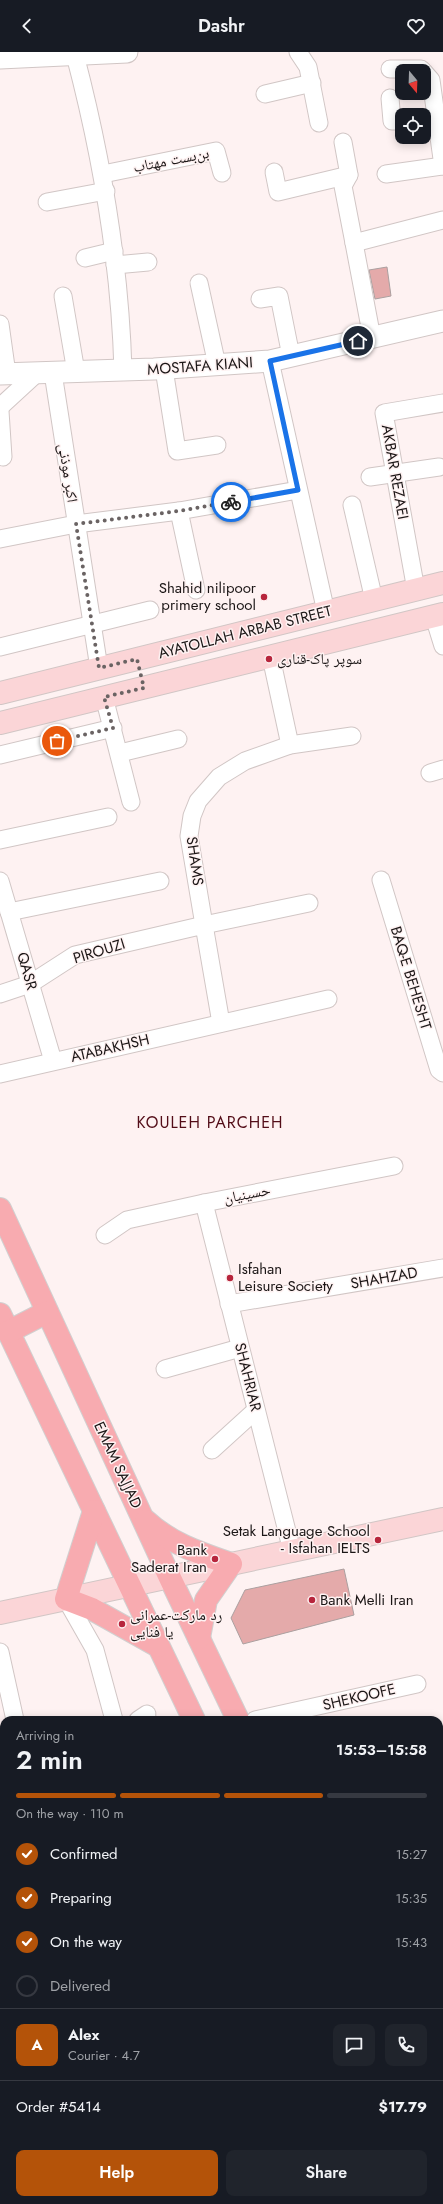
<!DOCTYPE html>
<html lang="en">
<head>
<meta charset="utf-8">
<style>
  :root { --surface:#171b24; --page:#20242c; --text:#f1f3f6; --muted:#9ea1a6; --line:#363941; --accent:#b45309 }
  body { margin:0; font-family:Jost,"Noto Naskh Arabic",sans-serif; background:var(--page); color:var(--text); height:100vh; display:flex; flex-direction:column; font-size:15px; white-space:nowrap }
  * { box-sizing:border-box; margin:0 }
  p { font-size:13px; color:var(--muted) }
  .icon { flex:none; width:22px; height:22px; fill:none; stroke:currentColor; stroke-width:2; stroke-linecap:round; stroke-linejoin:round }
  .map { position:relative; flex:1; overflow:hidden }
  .sheet { position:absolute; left:0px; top:1664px; width:443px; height:488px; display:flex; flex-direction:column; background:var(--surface); border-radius:12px 12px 0 0; box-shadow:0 2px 10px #0003 }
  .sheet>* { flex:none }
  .needle { width:26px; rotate:161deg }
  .buttons { position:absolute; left:395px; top:12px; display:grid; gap:8px }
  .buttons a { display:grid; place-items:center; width:36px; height:36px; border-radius:8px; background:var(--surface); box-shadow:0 2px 10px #0003; font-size:20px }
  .pin { position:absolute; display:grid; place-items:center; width:34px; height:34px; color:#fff; margin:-17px; border:2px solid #fff; border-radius:50%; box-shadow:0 1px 4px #0007 }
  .courier { position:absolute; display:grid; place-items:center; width:40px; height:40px; margin:-20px; border:3px solid #1a73e8; border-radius:50%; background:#fff; color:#222; box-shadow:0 1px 5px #0007 }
  .head em { font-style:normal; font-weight:600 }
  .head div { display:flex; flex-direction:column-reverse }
  .head { display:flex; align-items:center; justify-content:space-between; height:68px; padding:0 16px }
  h1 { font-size:26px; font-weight:600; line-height:30px }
  .bar { display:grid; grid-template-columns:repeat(4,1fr); gap:6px 4px; align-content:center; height:48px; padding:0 16px }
  .bar i { height:5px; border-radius:3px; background:var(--line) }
  .bar .on { background:var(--accent) }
  .bar p { grid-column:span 4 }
  .line { display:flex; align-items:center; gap:10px; padding:0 16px; border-top:1px solid var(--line) }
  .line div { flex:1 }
  .round { display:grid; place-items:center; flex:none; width:42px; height:42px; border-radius:8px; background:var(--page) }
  ol { padding:0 16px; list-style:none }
  li { display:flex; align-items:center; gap:12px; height:44px }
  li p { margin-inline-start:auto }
  li .icon { padding:4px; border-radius:50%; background:var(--accent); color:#fff; stroke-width:4 }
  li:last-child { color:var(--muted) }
  li i { width:22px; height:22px; border:2px solid var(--line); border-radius:50% }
  .button { display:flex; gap:8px; margin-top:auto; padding:8px 16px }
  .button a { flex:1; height:46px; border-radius:8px; background:var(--accent); color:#fff; font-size:16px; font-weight:600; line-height:46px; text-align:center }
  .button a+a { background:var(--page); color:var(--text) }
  header { display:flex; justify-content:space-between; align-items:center; height:52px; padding:0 16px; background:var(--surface); font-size:18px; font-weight:600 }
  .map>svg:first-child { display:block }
  .building { fill:#e4aaaa; stroke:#aba0a0 }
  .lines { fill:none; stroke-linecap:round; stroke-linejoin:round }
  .minor-casing { stroke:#d1c6c5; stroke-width:19 }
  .tertiary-casing { stroke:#d1c6c5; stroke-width:23 }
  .secondary-casing { stroke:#d1c6c5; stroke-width:24 }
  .primary-casing { stroke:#d1d0d0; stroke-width:24 }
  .minor { stroke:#fff; stroke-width:17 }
  .tertiary { stroke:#fff; stroke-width:21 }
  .secondary { stroke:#fbd5d7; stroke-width:22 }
  .primary { stroke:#f8abb0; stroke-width:22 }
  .done { stroke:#6a6363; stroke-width:4; stroke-dasharray:0 7.2 }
  .route { stroke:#1a73e8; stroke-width:5 }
  .poi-dot { fill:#b7253c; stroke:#fef2f2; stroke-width:1.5 }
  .labels { text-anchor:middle; stroke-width:3; stroke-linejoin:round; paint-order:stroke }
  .street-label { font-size:15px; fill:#1b1616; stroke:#fef2f2 }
  .poi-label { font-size:15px; fill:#1b1616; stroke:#fef2f2; text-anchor:start }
  .neighbourhood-label { font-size:16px; letter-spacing:1px; fill:#530d18; stroke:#fef2f2 }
</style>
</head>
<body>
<header><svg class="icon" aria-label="back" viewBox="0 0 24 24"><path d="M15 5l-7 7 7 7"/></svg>Dashr<svg class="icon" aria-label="heart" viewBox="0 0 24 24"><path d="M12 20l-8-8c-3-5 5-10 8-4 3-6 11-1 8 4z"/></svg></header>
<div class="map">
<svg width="443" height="2152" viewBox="0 0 443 2152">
  <rect width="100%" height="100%" fill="#fef2f2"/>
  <g class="building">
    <polygon points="387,215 391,244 375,247 369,218"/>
    <polygon points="344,1517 354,1563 243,1592 231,1566 245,1538"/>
  </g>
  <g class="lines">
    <defs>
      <g id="minor">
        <polyline points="298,0 308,15 319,71"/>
        <path d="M75 3C102 106 120 211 123 319"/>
        <polyline points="390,17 421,17 423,19"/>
        <polyline points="424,20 431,28 443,114"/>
        <polyline points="265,42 312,31"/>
        <polyline points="390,46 392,69 402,69"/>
        <polyline points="343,90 349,123 343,134 354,191 443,168"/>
        <polyline points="274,120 278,140 349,123"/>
        <polyline points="103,122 216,99 222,121"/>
        <polyline points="386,122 443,114"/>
        <polyline points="47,150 106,139"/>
        <polyline points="354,191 372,286"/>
        <polyline points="85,206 114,199"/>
        <polyline points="115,213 148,210"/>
        <polyline points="199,231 217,313"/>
        <polyline points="63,244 76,320"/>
        <polyline points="260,247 279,244 291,304"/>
        <polyline points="0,272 7,322"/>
        <polyline points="270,309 326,560"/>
        <polyline points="164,317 177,399 217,393"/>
        <polyline points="53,321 99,616"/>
        <polyline points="0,355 37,321"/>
        <polyline points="0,359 3,405"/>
        <polyline points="370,425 439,415"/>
        <polyline points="352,453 374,548"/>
        <polyline points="179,459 196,538"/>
        <polyline points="0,487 76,472 179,459 298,438"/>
        <polyline points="416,538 384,361 443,351"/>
        <polyline points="434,565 443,594"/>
        <polyline points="0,595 150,558"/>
        <polyline points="271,605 290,693"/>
        <polyline points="104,645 131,750"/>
        <polyline points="120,701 178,687"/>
        <polyline points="0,703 113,676"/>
        <polyline points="430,721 443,717"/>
        <polyline points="0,788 108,765"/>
        <polyline points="381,828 439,1018 443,1021"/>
        <polyline points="0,829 53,1009"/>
        <polyline points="309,851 204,873 189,784 192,764 198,749 219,725 245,709 290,693 352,684"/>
        <polyline points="9,860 160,829"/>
        <polyline points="0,942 30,932 75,903 204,873 221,971"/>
        <polyline points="0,1022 328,947"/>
        <polyline points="204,1151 292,1499"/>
        <polyline points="105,1183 127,1168 204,1151 394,1114"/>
        <polyline points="229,1252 443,1216"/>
        <polyline points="165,1317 240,1296"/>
        <polyline points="212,1398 256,1358"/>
        <polyline points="66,1547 95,1598 114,1668"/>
        <polyline points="0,1600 15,1668"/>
        <polyline points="138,1668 147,1662"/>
        <polyline points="255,1668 417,1632"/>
        <polyline points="439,1711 443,1710"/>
        <polyline points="0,1770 4,1769"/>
        <polyline points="439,1830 443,1829"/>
        <polyline points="0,1851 4,1850"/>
        <polyline points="439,1916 443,1915"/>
        <polyline points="439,2047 443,2046"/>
        <polyline points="113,2148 114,2152"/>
        <polyline points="236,2148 237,2152"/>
      </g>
      <g id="tertiary">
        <polyline points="0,6 127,0"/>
        <polyline points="0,322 154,317 270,309 443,269"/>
      </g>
      <g id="secondary">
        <polyline points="0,641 443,531"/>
        <polyline points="0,671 443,562"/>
        <polyline points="0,1561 443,1467"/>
      </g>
      <g id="primary">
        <polyline points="0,1157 170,1526 238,1668"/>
        <polyline points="0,1262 194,1668"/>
        <polyline points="8,1280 47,1260"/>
        <polyline points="94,1459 66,1547 92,1557 158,1594"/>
        <path d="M146 1469C171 1492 199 1501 231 1512L206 1548 199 1586"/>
        <polyline points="439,2096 443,2106"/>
        <polyline points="417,2148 419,2152"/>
      </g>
    </defs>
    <use href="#minor" class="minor-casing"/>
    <use href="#tertiary" class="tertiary-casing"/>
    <use href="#secondary" class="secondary-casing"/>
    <use href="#primary" class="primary-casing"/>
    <use href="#minor" class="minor"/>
    <use href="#tertiary" class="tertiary"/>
    <use href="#secondary" class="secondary"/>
    <use href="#primary" class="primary"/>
  </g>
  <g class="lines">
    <polyline class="done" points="57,689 113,676 104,645 144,636 137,607 99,616 76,472 179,459 231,450"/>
    <polyline class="route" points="231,450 298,438 270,309 358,289"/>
  </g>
  <g class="poi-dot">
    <circle cx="264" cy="545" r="4"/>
    <circle cx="269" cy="607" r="4"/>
    <circle cx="230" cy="1226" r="4"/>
    <circle cx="378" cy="1488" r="4"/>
    <circle cx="215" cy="1507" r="4"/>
    <circle cx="312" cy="1548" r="4"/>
    <circle cx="122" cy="1572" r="4"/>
  </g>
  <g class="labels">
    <g class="street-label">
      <text transform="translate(171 108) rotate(-11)" y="5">بن‌بست مهتاب</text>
      <text transform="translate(200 314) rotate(-4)" y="5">MOSTAFA KIANI</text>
      <text transform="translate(395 420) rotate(80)" y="5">AKBAR REZAEI</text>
      <text transform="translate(68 421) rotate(81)" y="5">اکبر موذنی</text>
      <text transform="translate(245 580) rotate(-14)" y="5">AYATOLLAH ARBAB STREET</text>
      <text transform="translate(195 809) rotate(82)" y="5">SHAMS</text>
      <text transform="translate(99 899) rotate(-17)" y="5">PIROUZI</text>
      <text transform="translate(27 919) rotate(74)" y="5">QASR</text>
      <text transform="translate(411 926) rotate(73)" y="5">BAQ-E BEHESHT</text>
      <text transform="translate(110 996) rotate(-13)" y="5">ATABAKHSH</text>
      <text transform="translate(247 1142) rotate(-11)" y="5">حسینیان</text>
      <text transform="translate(384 1226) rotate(-10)" y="5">SHAHZAD</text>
      <text transform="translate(248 1325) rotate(76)" y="5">SHAHRIAR</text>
      <text transform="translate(118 1413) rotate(65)" y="5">EMAM SAJJAD</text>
      <text transform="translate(359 1645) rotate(-13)" y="5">SHEKOOFE</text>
    </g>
    <g class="poi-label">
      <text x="256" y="541" text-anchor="end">Shahid nilipoor<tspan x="256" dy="17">primery school</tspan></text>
      <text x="277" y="612">سوپر پاک-قناری</text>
      <text x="238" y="1222">Isfahan<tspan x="238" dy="17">Leisure Society</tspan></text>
      <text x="370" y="1484" text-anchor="end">Setak Language School<tspan x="370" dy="17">- Isfahan IELTS</tspan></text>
      <text x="207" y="1503" text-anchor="end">Bank<tspan x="207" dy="17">Saderat Iran</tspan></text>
      <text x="320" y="1553">Bank Melli Iran</text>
      <text x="130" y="1568">رد مارکت-عمرانی<tspan x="130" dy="17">یا فنایی</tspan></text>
    </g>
    <g class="neighbourhood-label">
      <text x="210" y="1076">KOULEH PARCHEH</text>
    </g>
  </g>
</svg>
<div class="buttons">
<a><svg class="needle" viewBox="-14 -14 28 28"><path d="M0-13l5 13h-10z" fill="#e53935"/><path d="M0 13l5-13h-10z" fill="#9ea1a6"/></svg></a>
<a><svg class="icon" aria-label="locate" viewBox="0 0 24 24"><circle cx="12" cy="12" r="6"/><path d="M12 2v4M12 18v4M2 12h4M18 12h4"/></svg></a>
</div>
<div class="pin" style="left:57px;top:689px;background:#ea580c"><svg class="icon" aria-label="bag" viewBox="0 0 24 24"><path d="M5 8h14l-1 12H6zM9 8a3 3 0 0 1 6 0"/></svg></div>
<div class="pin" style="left:358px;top:289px;background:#1f2937"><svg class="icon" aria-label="home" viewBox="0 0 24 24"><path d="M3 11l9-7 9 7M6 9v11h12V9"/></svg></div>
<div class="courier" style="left:231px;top:450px"><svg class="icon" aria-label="bike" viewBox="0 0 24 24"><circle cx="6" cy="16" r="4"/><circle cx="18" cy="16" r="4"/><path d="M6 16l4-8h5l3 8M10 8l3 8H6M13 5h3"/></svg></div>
<section class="sheet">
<div class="head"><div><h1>2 min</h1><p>Arriving in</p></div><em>15:53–15:58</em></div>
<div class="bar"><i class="on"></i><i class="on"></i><i class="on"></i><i></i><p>On the way · 110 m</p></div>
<ol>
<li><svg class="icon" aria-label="check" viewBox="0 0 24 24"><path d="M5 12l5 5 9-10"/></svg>Confirmed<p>15:27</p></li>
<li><svg class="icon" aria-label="check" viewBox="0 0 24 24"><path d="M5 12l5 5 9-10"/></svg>Preparing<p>15:35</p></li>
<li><svg class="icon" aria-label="check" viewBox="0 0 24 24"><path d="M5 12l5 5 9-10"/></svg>On the way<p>15:43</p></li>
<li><i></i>Delivered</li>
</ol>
<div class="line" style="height:72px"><b class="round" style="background:var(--accent);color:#fff">A</b><div><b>Alex</b><p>Courier · 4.7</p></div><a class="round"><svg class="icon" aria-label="chat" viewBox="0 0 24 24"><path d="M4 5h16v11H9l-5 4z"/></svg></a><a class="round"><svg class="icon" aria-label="phone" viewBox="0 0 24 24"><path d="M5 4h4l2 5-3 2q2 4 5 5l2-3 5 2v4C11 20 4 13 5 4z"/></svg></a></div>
<div class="line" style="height:52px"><div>Order #5414</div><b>$17.79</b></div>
<div class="button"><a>Help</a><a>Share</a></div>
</section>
</div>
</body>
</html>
